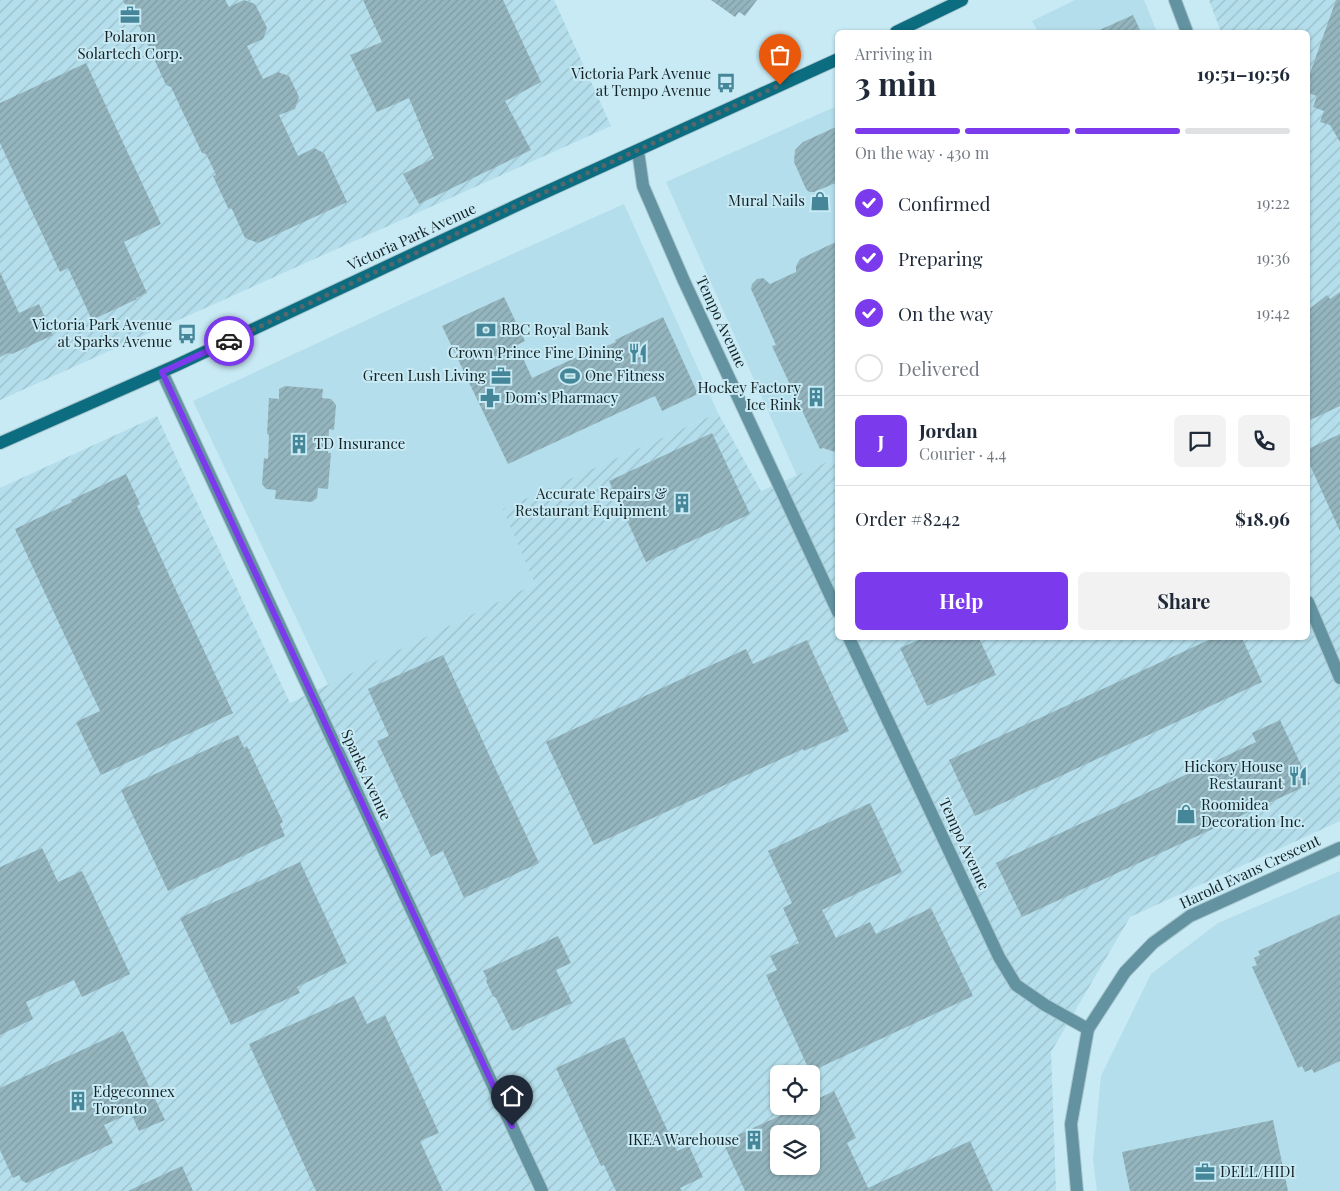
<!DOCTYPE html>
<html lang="en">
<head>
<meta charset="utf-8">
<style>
  :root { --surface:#fff; --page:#f2f2f3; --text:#1f2937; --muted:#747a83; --line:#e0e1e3; --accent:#7c3aed }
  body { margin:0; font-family:"Playfair Display",serif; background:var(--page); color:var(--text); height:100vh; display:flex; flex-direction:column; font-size:19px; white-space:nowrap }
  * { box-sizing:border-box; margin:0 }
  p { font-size:16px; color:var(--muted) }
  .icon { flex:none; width:28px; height:28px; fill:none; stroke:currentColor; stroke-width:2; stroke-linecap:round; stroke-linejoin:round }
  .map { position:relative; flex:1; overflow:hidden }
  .sheet { position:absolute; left:835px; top:30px; width:475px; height:610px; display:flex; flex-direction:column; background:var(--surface); border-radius:8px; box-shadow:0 1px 4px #0004 }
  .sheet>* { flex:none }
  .fabs { position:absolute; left:770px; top:1065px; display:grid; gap:10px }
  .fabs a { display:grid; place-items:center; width:50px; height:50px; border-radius:8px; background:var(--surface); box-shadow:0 1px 4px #0004; font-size:25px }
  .pin { position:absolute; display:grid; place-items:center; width:42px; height:42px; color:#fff; margin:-51px -21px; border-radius:50% 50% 50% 0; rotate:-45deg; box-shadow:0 0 5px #0007 }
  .pin .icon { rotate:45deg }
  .courier { position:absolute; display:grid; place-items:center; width:50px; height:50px; margin:-25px; border:4px solid #7c3aed; border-radius:50%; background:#fff; color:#222; box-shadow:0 1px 6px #0007 }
  .headline em { font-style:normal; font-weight:700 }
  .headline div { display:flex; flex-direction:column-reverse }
  .headline { display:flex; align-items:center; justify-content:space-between; height:85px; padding:0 20px }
  h1 { font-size:32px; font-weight:700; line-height:38px }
  .bar { display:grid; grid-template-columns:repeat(4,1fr); gap:8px 5px; align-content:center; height:60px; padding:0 20px }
  .bar i { height:6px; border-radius:4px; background:var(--line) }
  .bar .on { background:var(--accent) }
  .bar p { grid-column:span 4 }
  .line { display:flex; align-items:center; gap:12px; padding:0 20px; border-top:1px solid var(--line) }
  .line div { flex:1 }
  .round { display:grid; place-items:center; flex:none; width:52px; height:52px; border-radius:8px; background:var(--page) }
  ol { padding:0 20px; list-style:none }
  li { display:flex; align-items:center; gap:15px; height:55px }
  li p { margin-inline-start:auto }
  li .icon { padding:5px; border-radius:50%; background:var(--accent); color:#fff; stroke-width:4 }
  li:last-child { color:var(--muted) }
  li i { width:28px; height:28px; border:2px solid var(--line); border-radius:50% }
  .cta { display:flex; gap:10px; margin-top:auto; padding:10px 20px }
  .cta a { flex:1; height:58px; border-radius:8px; background:var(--accent); color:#fff; font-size:20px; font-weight:700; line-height:58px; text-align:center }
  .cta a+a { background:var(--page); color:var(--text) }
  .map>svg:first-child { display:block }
  .built { fill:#b4deeb }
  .industrial { fill:url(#industrial-furrows); fill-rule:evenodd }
  .building { fill:url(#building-hatch); fill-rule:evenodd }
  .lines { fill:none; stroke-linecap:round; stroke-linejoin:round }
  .minor-casing { stroke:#a8c6cf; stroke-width:14 }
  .tertiary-casing { stroke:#a8c6cf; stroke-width:14 }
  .secondary-casing { stroke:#a8c6cf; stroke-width:14 }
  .minor { stroke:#6393a1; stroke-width:12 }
  .tertiary { stroke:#6393a1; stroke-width:12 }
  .secondary { stroke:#0c6c80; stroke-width:12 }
  .done { stroke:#54686d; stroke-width:5; stroke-dasharray:0 9 }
  .route { stroke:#7c3aed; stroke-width:6 }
  .labels { text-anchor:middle; stroke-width:4; stroke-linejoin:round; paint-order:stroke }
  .poi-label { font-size:15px; fill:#152225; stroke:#c8eaf4; text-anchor:end }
  .street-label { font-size:15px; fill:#152225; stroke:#c8eaf4 }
</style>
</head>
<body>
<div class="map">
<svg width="1340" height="1191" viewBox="0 0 1340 1191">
  <defs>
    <pattern id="industrial-furrows" width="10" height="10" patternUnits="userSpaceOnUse" patternTransform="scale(1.25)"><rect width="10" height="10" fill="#b4deeb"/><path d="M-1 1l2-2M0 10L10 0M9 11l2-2" fill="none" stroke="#9abec9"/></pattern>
    <pattern id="building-hatch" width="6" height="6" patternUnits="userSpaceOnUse" patternTransform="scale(1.25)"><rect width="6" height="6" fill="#94b5be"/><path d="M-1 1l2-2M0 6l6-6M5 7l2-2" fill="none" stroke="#7f9ba3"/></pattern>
  </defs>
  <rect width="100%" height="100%" fill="#c8eaf4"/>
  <g class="built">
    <polygon points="1075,0 1144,0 1157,32 1038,32 1032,21"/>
    <polygon points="837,106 837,458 797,476 666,182"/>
    <polygon points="624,204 718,413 504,509 535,584 328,685 193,401 410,300"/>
    <polygon points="1340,871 1340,1191 1097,1191 1093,1159 1101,1076 1151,974 1218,923"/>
  </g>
  <g class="industrial">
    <polygon points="0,0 554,0 611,126 0,400"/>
    <path d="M1209 0H1340V821L1130 917 1051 1052 1056 1191H0V488L157 416 290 703 535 584 503 509 718 413 761 491 837 458 838 638H1308V32H1221ZM779 1074H811V1106H779ZM779 1134H811V1166H779Z"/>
  </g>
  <g class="building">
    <polygon points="123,0 225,0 229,7 244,0 255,4 267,28 263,39 247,46 263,79 278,72 289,76 299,97 295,109 279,115 298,156 314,148 324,153 347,202 258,243 245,238 232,209 228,208 213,176 216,175 211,164 206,154 202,153 171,87 166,85 133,13 128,11"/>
    <polygon points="363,0 503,0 541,82 505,101 531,150 419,204 403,174 434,158 409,98 377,112 350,55 382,42"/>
    <polygon points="711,0 757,0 745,16 739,12 735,17"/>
    <polygon points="1336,0 1340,0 1340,142 1330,125 1320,122 1324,111 1313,107 1317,96 1308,93 1311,82 1308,81 1308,79"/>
    <polygon points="1133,15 1141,32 1095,32"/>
    <polygon points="86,63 161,224 124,242 147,293 136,298 137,299 92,320 68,268 60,272 0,143 0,103"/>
    <polygon points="838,126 838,182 814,192 809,192 806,189 794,162 795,150 803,142"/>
    <polygon points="838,241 838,453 823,448 820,449 772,346 776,345 751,289 752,284 757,279 763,278 770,284 796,272 796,266 800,259"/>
    <polygon points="0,272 19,313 39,304 53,335 12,354 8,353 0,357"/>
    <polygon points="1340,292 1340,406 1308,421 1308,310 1327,295 1330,299"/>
    <polygon points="504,297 525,341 517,345 532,378 592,350 593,352 616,342 615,340 663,317 698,394 662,411 655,396 508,464 442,326"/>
    <polygon points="285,386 323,389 322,398 331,399 336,405 334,430 329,429 328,453 331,453 328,489 318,488 317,498 312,502 275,499 276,490 266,489 262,484 264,458 268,459 269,435 267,434 269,398 279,399 279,389"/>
    <polygon points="712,433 750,514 646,562 609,481"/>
    <polygon points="1340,434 1340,531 1308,461 1308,449"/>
    <polygon points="126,474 140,504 137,506 233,713 101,775 76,722 100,711 15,529 72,502 71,500"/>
    <polygon points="923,638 979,638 996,675 927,706 900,648"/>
    <polygon points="1213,638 1242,638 1262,682 975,816 949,760"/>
    <polygon points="807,640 849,731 804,751 803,749 594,845 546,742 746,649 753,664"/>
    <polygon points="443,655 539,863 464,898 443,851 431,857 377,741 389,736 368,689"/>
    <polygon points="1280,720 1310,784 1022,917 996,863 1256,742 1252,733"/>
    <polygon points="238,735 244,748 247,746 283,822 280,824 285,836 168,891 121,790"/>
    <polygon points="870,803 902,872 822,910 836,938 870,922 876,934 931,908 973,996 810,1072 766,975 777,970 770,956 799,943 783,908 792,903 768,851"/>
    <polygon points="42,848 58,882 82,871 130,974 82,997 74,980 26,1002 33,1019 0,1035 0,867"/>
    <polygon points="300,862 347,963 297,987 300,993 231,1025 180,918"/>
    <polygon points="1340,914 1340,1061 1314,1073 1312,1069 1305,1072 1302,1066 1298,1068 1252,967 1257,965 1254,958 1260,955 1258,951"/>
    <polygon points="558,936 571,963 556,970 572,1003 512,1031 496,998 493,996 486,981 487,978 483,971"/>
    <polygon points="354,996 367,1024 385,1015 439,1133 420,1141 443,1191 316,1191 249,1044"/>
    <polygon points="123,1031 165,1120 139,1131 131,1113 104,1125 113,1143 27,1183 22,1181 19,1175 13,1178 0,1150 0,1088"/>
    <polygon points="624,1037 677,1151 689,1146 703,1177 680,1188 682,1191 616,1191 604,1165 601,1166 556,1068"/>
    <path d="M834 1091 856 1138 847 1143 868 1188 970 1141 993 1191H745L723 1142 801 1106H811V1102ZM779 1134H811V1166H779Z"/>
    <polygon points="1273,1120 1288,1191 1130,1191 1122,1152"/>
    <polygon points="182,1166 193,1191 128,1191"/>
  </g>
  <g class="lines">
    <defs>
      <g id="minor">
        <polyline points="638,151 643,186 684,281 838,612"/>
        <polyline points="162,372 542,1191"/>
        <polyline points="849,638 999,957 1016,985 1045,1005 1088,1029"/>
      </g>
      <g id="tertiary">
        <polyline points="1175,0 1187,32"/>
        <polyline points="1308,602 1340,678"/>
        <polyline points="1077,1191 1071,1124 1088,1029 1125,972 1153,943 1190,916 1340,848"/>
      </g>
      <g id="secondary">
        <polyline points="896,32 962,0"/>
        <polyline points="0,443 177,365 526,201 838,59"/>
      </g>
    </defs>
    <use href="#minor" class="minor-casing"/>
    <use href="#tertiary" class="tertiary-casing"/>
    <use href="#secondary" class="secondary-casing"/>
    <use href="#minor" class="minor"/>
    <use href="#tertiary" class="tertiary"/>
    <use href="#secondary" class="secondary"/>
  </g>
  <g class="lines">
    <polyline class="done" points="229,341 526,201 780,85"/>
    <polyline class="route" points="229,341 162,372 512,1126"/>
  </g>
  <defs>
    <symbol id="office-bare" viewBox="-9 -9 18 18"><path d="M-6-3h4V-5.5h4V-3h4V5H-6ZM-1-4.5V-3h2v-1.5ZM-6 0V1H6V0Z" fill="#458799" stroke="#c8eaf4" stroke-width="2.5" paint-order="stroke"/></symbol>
    <symbol id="bus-bare" viewBox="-9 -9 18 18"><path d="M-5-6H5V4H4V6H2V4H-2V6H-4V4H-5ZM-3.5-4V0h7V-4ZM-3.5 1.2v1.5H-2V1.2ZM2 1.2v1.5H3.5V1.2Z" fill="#458799" stroke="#c8eaf4" stroke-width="2.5" paint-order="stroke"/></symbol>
    <symbol id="shop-bare" viewBox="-9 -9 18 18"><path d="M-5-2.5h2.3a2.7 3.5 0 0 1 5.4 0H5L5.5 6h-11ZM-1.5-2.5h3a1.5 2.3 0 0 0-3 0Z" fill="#458799" stroke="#c8eaf4" stroke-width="2.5" paint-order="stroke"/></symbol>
    <symbol id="bank-bare" viewBox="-9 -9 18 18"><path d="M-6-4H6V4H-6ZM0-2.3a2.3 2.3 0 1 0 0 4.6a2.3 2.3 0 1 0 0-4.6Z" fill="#458799" stroke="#c8eaf4" stroke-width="2.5" paint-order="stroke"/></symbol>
    <symbol id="restaurant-bare" viewBox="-9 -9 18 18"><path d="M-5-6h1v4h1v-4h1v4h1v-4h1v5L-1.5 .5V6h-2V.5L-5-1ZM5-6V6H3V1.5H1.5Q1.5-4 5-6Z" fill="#458799" stroke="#c8eaf4" stroke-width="2.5" paint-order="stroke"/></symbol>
    <symbol id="stadium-bare" viewBox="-9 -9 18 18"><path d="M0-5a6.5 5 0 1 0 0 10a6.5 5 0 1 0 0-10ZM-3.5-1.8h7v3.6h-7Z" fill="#458799" stroke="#c8eaf4" stroke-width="2.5" paint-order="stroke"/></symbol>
    <symbol id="building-bare" viewBox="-9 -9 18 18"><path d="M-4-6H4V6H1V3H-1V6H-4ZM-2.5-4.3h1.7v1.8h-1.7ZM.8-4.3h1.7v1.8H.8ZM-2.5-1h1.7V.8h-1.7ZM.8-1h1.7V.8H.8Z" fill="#458799" stroke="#c8eaf4" stroke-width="2.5" paint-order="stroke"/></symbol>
    <symbol id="pharmacy-bare" viewBox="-9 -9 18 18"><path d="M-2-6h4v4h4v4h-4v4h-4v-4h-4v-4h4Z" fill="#458799" stroke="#c8eaf4" stroke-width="2.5" paint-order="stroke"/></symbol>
  </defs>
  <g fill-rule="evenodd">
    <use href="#office-bare" x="116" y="1" width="28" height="28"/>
    <use href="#bus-bare" x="712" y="69" width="28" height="28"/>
    <use href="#shop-bare" x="806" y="187" width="28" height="28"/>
    <use href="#bank-bare" x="472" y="316" width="28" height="28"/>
    <use href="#bus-bare" x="173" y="320" width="28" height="28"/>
    <use href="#restaurant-bare" x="624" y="339" width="28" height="28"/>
    <use href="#office-bare" x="487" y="362" width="28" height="28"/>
    <use href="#stadium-bare" x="556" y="362" width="28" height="28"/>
    <use href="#building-bare" x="802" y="383" width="28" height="28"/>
    <use href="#pharmacy-bare" x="476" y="384" width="28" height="28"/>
    <use href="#building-bare" x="285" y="430" width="28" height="28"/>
    <use href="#building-bare" x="668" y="489" width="28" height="28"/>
    <use href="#restaurant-bare" x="1284" y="762" width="28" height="28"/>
    <use href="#shop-bare" x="1172" y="800" width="28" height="28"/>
    <use href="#building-bare" x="64" y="1087" width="28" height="28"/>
    <use href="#building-bare" x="740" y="1126" width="28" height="28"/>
    <use href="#office-bare" x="1191" y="1158" width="28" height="28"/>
  </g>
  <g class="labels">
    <g class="poi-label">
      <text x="130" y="42" text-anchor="middle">Polaron<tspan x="130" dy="17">Solartech Corp.</tspan></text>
      <text x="711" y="79">Victoria Park Avenue<tspan x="711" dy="17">at Tempo Avenue</tspan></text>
      <text x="805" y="206">Mural Nails</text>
      <text x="172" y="330">Victoria Park Avenue<tspan x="172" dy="17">at Sparks Avenue</tspan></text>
      <text x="501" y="335" text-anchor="start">RBC Royal Bank</text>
      <text x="623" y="358">Crown Prince Fine Dining</text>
      <text x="486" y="381">Green Lush Living</text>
      <text x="585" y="381" text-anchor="start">One Fitness</text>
      <text x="801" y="393">Hockey Factory<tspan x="801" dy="17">Ice Rink</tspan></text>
      <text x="505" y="403" text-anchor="start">Dom’s Pharmacy</text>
      <text x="314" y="449" text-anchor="start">TD Insurance</text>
      <text x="667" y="499">Accurate Repairs &amp;<tspan x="667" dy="17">Restaurant Equipment</tspan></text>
      <text x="1283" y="772">Hickory House<tspan x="1283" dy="17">Restaurant</tspan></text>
      <text x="1201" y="810" text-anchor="start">Roomidea<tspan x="1201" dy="17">Decoration Inc.</tspan></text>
      <text x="93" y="1097" text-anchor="start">Edgeconnex<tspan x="93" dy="17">Toronto</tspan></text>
      <text x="739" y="1145">IKEA Warehouse</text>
      <text x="1220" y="1177" text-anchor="start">DELL/HIDI</text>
    </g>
    <g class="street-label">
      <text transform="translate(412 237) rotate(-25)" y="5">Victoria Park Avenue</text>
      <text transform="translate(721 322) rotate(65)" y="5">Tempo Avenue</text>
      <text transform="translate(366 775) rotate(65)" y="5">Sparks Avenue</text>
      <text transform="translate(964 844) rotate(65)" y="5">Tempo Avenue</text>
      <text transform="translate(1250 872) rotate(-25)" y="5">Harold Evans Crescent</text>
    </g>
  </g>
</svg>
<div class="fabs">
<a><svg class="icon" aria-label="locate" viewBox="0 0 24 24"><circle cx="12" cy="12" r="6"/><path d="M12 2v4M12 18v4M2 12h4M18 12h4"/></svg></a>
<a><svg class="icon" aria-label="layers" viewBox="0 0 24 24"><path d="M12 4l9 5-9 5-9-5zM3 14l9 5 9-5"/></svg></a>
</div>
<div class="pin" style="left:780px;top:85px;background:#ea580c"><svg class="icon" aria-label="bag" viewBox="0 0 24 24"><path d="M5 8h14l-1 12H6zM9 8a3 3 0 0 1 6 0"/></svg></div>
<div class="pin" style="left:512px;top:1126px;background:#1f2937"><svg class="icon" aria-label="home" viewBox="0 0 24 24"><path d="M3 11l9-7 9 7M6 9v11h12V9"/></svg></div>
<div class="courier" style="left:229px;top:341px"><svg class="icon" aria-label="car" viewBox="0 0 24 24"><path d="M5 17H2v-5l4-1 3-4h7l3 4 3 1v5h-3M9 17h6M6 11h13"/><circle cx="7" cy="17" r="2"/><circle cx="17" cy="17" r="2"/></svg></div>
<section class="sheet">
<div class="headline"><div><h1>3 min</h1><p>Arriving in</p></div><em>19:51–19:56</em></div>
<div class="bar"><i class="on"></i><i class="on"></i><i class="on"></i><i></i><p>On the way · 430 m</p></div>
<ol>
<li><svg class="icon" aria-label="check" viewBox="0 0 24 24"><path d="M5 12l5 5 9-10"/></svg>Confirmed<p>19:22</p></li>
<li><svg class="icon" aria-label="check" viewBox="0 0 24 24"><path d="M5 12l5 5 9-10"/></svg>Preparing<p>19:36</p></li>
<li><svg class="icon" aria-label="check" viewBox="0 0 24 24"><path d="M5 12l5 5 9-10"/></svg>On the way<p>19:42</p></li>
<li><i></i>Delivered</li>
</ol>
<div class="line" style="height:90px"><b class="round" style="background:var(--accent);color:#fff">J</b><div><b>Jordan</b><p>Courier · 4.4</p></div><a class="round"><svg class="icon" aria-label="chat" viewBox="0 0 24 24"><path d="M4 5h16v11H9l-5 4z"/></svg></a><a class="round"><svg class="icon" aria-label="phone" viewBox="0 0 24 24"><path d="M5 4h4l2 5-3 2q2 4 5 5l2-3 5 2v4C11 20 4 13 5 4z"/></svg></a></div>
<div class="line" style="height:65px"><div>Order #8242</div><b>$18.96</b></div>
<div class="cta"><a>Help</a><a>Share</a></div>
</section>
</div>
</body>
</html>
